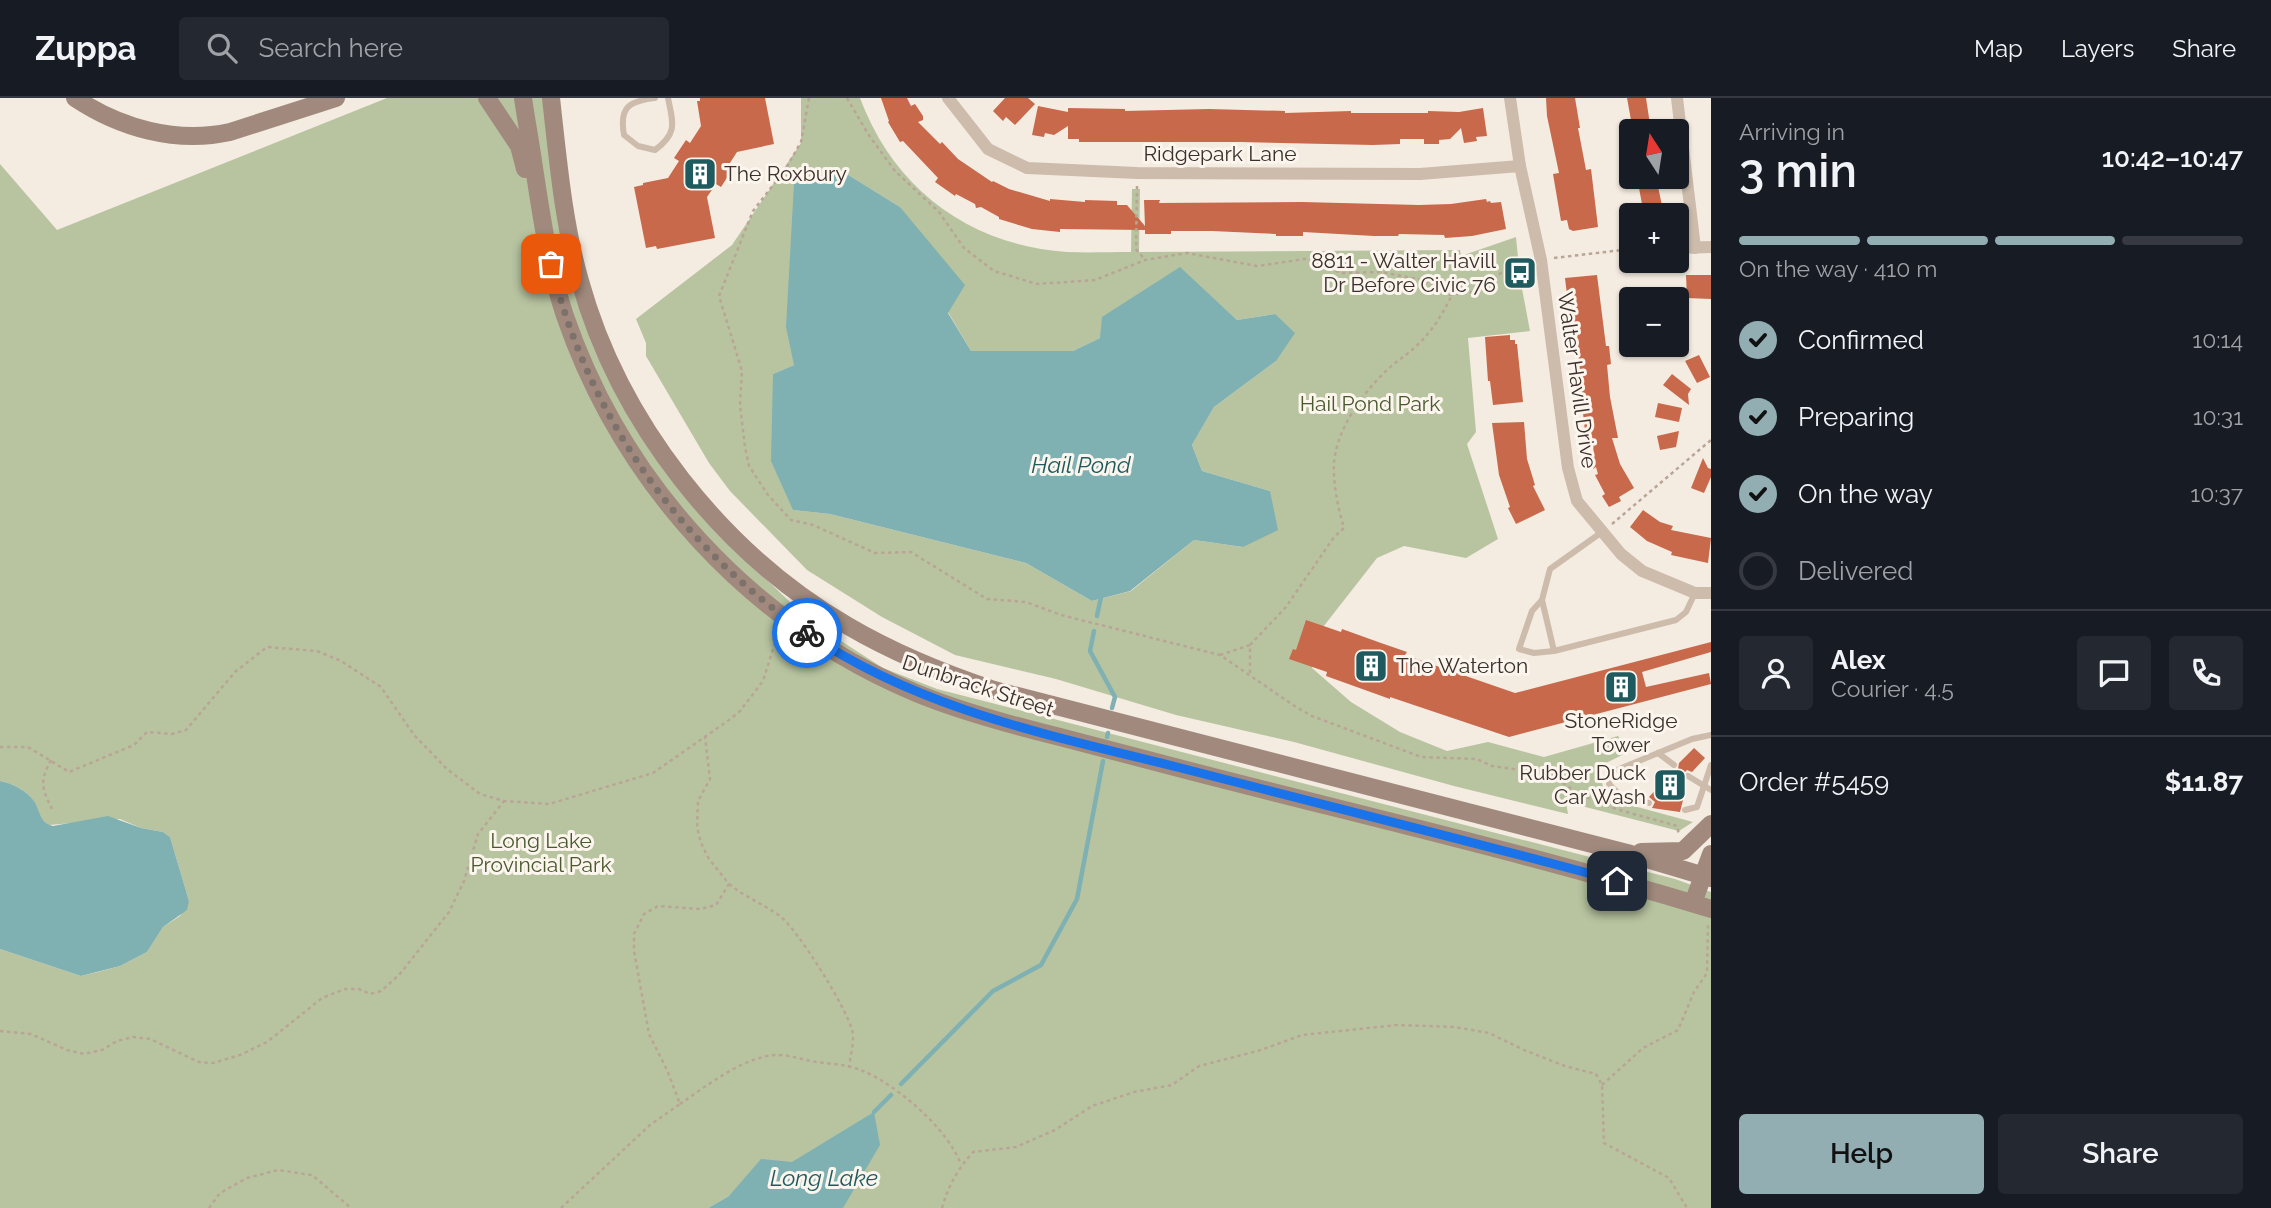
<!DOCTYPE html>
<html lang="en">
<head>
<meta charset="utf-8">
<style>
  :root { --surface:#171b24; --page:#242831; --text:#f1f3f6; --muted:#9ea1a6; --line:#363941; --accent:#92aeb2 }
  body { margin:0; font-family:Raleway,sans-serif; background:var(--page); color:var(--text); height:100vh; display:flex; flex-direction:column; font-size:26px; white-space:nowrap }
  * { box-sizing:border-box; margin:0 }
  p { font-size:23px; color:var(--muted) }
  .icon { flex:none; width:38px; height:38px; fill:none; stroke:currentColor; stroke-width:2; stroke-linecap:round; stroke-linejoin:round }
  .map { position:relative; flex:1; overflow:hidden }
  .panel { display:flex; flex-direction:column; background:var(--surface); width:560px }
  .panel>* { flex:none }
  .needle { width:46px; rotate:348deg }
  .fabs { position:absolute; left:1619px; top:21px; display:grid; gap:14px }
  .fabs a { display:grid; place-items:center; width:70px; height:70px; border-radius:7px; background:var(--surface); box-shadow:0 2px 5px #0004; font-size:35px }
  .pin { position:absolute; display:grid; place-items:center; width:60px; height:60px; color:#fff; margin:-30px; border-radius:14px; box-shadow:0 4px 10px #0006 }
  .courier { position:absolute; display:grid; place-items:center; width:70px; height:70px; margin:-35px; border:5px solid #1a73e8; border-radius:50%; background:#fff; color:#222; box-shadow:0 2px 9px #0007 }
  .summary em { font-style:normal; font-weight:600 }
  .summary div { display:flex; flex-direction:column-reverse }
  .summary { display:flex; align-items:center; justify-content:space-between; height:119px; padding:0 28px }
  h1 { font-size:46px; font-weight:600; line-height:52px }
  .bar { display:grid; grid-template-columns:repeat(4,1fr); gap:10px 7px; align-content:center; height:84px; padding:0 28px }
  .bar i { height:9px; border-radius:5px; background:var(--line) }
  .bar .active { background:var(--accent) }
  .bar p { grid-column:span 4 }
  .line { display:flex; align-items:center; gap:18px; padding:0 28px; border-top:2px solid var(--line) }
  .line div { flex:1 }
  .round { display:grid; place-items:center; flex:none; width:74px; height:74px; border-radius:7px; background:var(--page) }
  ol { padding:0 28px; list-style:none }
  li { display:flex; align-items:center; gap:21px; height:77px }
  li p { margin-inline-start:auto }
  li .icon { padding:7px; border-radius:50%; background:var(--accent); color:#111; stroke-width:4 }
  li:last-child { color:var(--muted) }
  li i { width:38px; height:38px; border:4px solid var(--line); border-radius:50% }
  .cta { display:flex; gap:14px; margin-top:auto; padding:14px 28px }
  .cta a { flex:1; height:80px; border-radius:7px; background:var(--accent); color:#111; font-size:28px; font-weight:600; line-height:80px; text-align:center }
  .cta a+a { background:var(--page); color:var(--text) }
  header { display:flex; align-items:center; gap:42px; box-sizing:border-box; height:98px; padding:0 35px; background:var(--surface); border-bottom:2px solid var(--line) }
  header strong { font-size:33px }
  nav { display:flex; gap:38px; margin-inline-start:auto; font-size:24px }
  .search { width:490px; height:63px; background:var(--page); display:flex; align-items:center; gap:18px; box-sizing:border-box; padding:0 24px; border-radius:7px; color:var(--muted); font-size:26px }
  main { display:flex; flex:1; min-height:0 }
  .map>svg:first-child { display:block }
  .green { fill:#b8c4a0; fill-rule:evenodd }
  .water { fill:#7fb0b2 }
  .lines { fill:none; stroke-linecap:round; stroke-linejoin:round }
  .stream { stroke:#7fb0b2; stroke-width:4.5 }
  .building { fill:#c8694b }
  .path { stroke:#b9a596; stroke-width:2.5; stroke-dasharray:3.5 3.5; stroke-linecap:butt }
  .lane { stroke:#cdbbac; stroke-width:6 }
  .street { stroke:#cdbbac; stroke-width:12 }
  .secondary { stroke:#a18a7d; stroke-width:18 }
  .done { stroke:#7c716b; stroke-width:7; stroke-dasharray:0 12.6 }
  .route { stroke:#1a73e8; stroke-width:9 }
  .labels { text-anchor:middle; stroke-width:6; stroke-linejoin:round; paint-order:stroke }
  .street-label { font-size:21px; fill:#3b302b; stroke:#fbf5ee }
  .poi-label { font-size:21px; fill:#3b302b; stroke:#fbf5ee; text-anchor:start }
  .park-label { font-size:21px; fill:#4a5a2e; stroke:#fbf5ee }
  .water-label { font-size:23px; font-style:italic; fill:#1f5a5e; stroke:#fbf5ee }
</style>
</head>
<body>
<header>
<strong>Zuppa</strong>
<div class="search"><svg class="icon" aria-label="search" viewBox="0 0 24 24"><circle cx="10" cy="10" r="6"/><path d="M15 15l6 6"/></svg>Search here</div>
<nav><a>Map</a><a>Layers</a><a>Share</a></nav>
</header>
<main>
<div class="map">
<svg width="1711" height="1110" viewBox="0 0 1711 1110">
  <rect width="100%" height="100%" fill="#f4ebe1"/>
  <g class="green">
    <path d="M387 0H544L604 258 747 463 810 523 883 570 937 591 1675 781 1711 794V1110H736L729 1098 708 1110H0V851L81 878 98 874 120 868 147 854 163 829 180 818 189 803 170 739 163 734 141 730 120 721 49 727C41 722 40 717 37 709 32 695 13 685 0 683V66L57 132Z"/>
    <path d="M801 0H860C894 91 969 147 1067 154 1088 155 1110 154 1131 154L1132 91H1140L1139 154 1460 152 1461 157H1464L1516 139 1520 180 1530 233 1468 240 1476 334 1467 346 1498 441 1466 460 1404 448 1377 460 1316 538 1312 570 1351 604 1400 634 1447 653 1488 644 1544 659 1618 638 1630 653 1594 671 1601 674 1604 700 1693 724 1679 733 1566 704 1568 716 1454 688 1294 644 1176 617 1056 581 955 557 882 519 807 472 730 393 709 365 646 258V245L636 221 732 147 801 45ZM842 73 900 109 948 214 971 253H1073L1100 240 1180 170 1237 222 1275 216 1276 263 1214 309 1192 347 1202 373 1270 393 1243 449 1194 442 1131 493 1092 503 1026 465 830 416 793 412 773 276 794 267V87Z"/>
  </g>
  <g class="water">
    <polygon points="842,73 900,109 965,187 948,215 971,253 1073,253 1100,240 1102,219 1180,169 1237,222 1275,216 1295,235 1276,263 1214,309 1192,347 1202,373 1270,393 1278,432 1243,449 1194,442 1130,493 1092,503 1026,465 830,416 793,412 771,363 773,276 794,267 786,229 794,86"/>
    <path d="M0 683C12 685 27 693 34 703 41 714 39 724 53 728L108 718 141 730 163 734 170 739 189 803 187 812 163 829 147 854 120 868 81 878 0 851Z"/>
    <polygon points="874,1014 880,1047 843,1110 708,1110 729,1098 761,1061 792,1064"/>
  </g>
  <g class="lines">
    <g class="stream">
      <polyline points="1097,518 1101,499"/>
      <polyline points="1094,533 1090,553 1115,599 1112,610"/>
      <polyline points="1107,639 1108,635"/>
      <polyline points="901,986 993,893 1041,867 1077,801 1103,663"/>
      <polyline points="874,1014 891,997"/>
    </g>
  </g>
  <g class="building">
    <polygon points="700,0 765,0 774,46 737,54 728,68 732,72 721,89 716,86 707,99 715,140 657,151 656,148 646,150 634,89 643,87 643,85 668,80 679,63 674,60 686,42 690,45 701,28 697,3 700,3"/>
    <polygon points="881,0 907,0 911,8 915,6 923,18 923,22 918,24 940,46 942,44 958,61 992,84 993,83 1009,91 1050,103 1050,101 1085,104 1085,102 1117,103 1117,107 1127,107 1145,128 1144,102 1160,102 1159,105 1302,104 1419,107 1451,106 1486,101 1487,104 1490,103 1491,105 1501,104 1506,131 1472,138 1445,140 1444,137 1399,136 1398,138 1374,138 1303,134 1303,138 1276,138 1276,136 1212,133 1171,133 1171,136 1145,136 1145,132 1060,131 1060,134 1032,131 999,121 999,119 981,109 976,110 975,106 956,96 955,98 935,84 938,80 903,43 900,44 888,24 889,23"/>
    <polygon points="1005,0 1028,0 1035,6 1015,27 1006,19 1003,23 993,13"/>
    <polygon points="1546,0 1575,0 1580,30 1578,30 1586,72 1591,71 1598,129 1573,133 1569,131 1567,122 1561,123 1553,76 1559,75 1547,18"/>
    <polygon points="1627,0 1646,0 1651,33 1633,33"/>
    <polygon points="1038,8 1068,14 1068,10 1125,11 1125,13 1209,11 1285,13 1285,15 1351,13 1351,15 1428,15 1428,13 1459,14 1483,10 1487,38 1476,39 1477,43 1464,45 1461,30 1450,41 1439,42 1439,46 1424,46 1424,41 1400,41 1400,46 1373,47 1241,44 1079,44 1079,41 1068,41 1068,28 1054,37 1045,35 1044,39 1032,37"/>
    <polygon points="1637,79 1656,79 1664,117 1644,117"/>
    <polygon points="1597,177 1606,248 1609,248 1611,266 1607,267 1610,299 1618,340 1612,340 1620,366 1634,390 1619,399 1621,403 1609,409 1602,398 1605,396 1595,377 1598,376 1596,369 1593,371 1589,358 1594,357 1592,337 1589,337 1589,333 1585,333 1583,315 1579,316 1575,278 1580,277 1577,239 1572,239 1565,180"/>
    <polygon points="1686,177 1711,177 1711,201 1687,200"/>
    <polygon points="1510,237 1510,242 1515,242 1515,246 1517,246 1523,304 1493,307 1490,283 1488,283 1485,239"/>
    <polygon points="1699,257 1710,279 1697,285 1685,263"/>
    <polygon points="1672,276 1691,291 1688,296 1689,307 1663,287"/>
    <polygon points="1658,305 1682,310 1679,324 1655,319"/>
    <polygon points="1524,324 1527,361 1535,387 1533,388 1545,412 1516,426 1508,410 1510,409 1499,377 1492,325"/>
    <polygon points="1679,333 1676,349 1660,352 1657,338"/>
    <polygon points="1703,360 1708,370 1711,371 1711,379 1704,395 1691,390"/>
    <polygon points="1643,412 1660,424 1673,428 1671,432 1711,440 1708,465 1671,457 1672,454 1647,443 1630,429"/>
    <polygon points="1306,522 1341,534 1342,531 1381,545 1407,554 1405,557 1515,595 1711,544 1711,554 1642,574 1646,589 1709,575 1711,586 1509,639 1390,599 1390,601 1326,578 1327,574 1289,561 1293,551 1296,552"/>
    <polygon points="1694,650 1705,660 1692,674 1687,672 1684,675 1682,679 1685,683 1669,699 1683,702 1680,714 1652,710 1655,704 1649,699 1673,673 1678,671 1679,665"/>
  </g>
  <g class="lines">
    <g class="path">
      <path d="M809 0 801 44 785 72 753 113 719 198 742 273 740 307 745 349 749 368 768 397 791 422 813 427 875 455 911 454 987 501 1026 504 1061 517 1220 557 1296 609 1312 618 1421 659 1477 661 1492 668 1533 674 1550 673C1581 707 1634 715 1677 728L1679 737"/>
      <polyline points="847,0 868,36 895,73 939,114 964,150 994,173 1037,186 1095,182 1145,162 1187,155 1257,168 1305,161 1341,175 1381,174 1423,182 1447,197 1475,194 1501,175 1528,166"/>
      <polyline points="1137,88 1136,151 1145,162"/>
      <polyline points="1554,160 1631,151"/>
      <polyline points="1612,426 1711,342"/>
      <path d="M1250 547 1286 509 1334 439 1344 430C1338 410 1333 386 1334 366 1336 332 1362 296 1386 273 1395 264 1406 258 1415 249 1432 234 1442 217 1452 197"/>
      <polyline points="1220,557 1250,547 1250,575"/>
      <polyline points="0,649 28,649 69,674 134,647 147,634 172,636 186,632 235,574 267,549 317,553 341,563 381,589 414,637 447,671 480,696 504,703 549,706 653,675 729,622 740,613 763,583 778,535"/>
      <path d="M51 662C40 683 41 689 52 711"/>
      <path d="M729 786C745 799 763 806 780 818 798 832 846 909 852 932 855 942 850 959 849 970"/>
      <polyline points="0,933 31,936 67,952 84,956 102,952 117,943 133,939 150,941 199,964 213,965 240,957 267,944 322,900 345,891 359,891 370,896 381,893 399,877 449,814 464,783 478,736 504,703"/>
      <polyline points="1602,987 1643,950 1678,932 1694,894 1707,875 1708,827"/>
      <path d="M680 1006C708 987 740 961 774 957 786 956 800 961 811 963 827 966 848 966 863 973 897 987 949 1032 961 1067"/>
      <polyline points="209,1110 220,1095 247,1080 278,1072 312,1077 351,1110"/>
      <polyline points="561,1110 650,1027 680,1006 667,972 649,936 634,853 634,836 644,816 658,808 700,811 716,807 729,786 709,761 701,745 697,729 698,703 710,681 705,639"/>
      <path d="M942 1110C948 1088 958 1071 973 1054L1016 1049 1055 1032 1092 1008 1134 994 1172 987 1199 968 1261 952 1302 937 1397 927 1455 929 1489 935 1524 952 1565 968 1596 976 1602 987 1604 1045 1669 1080 1687 1110"/>
    </g>
    <g class="lane">
      <path d="M655 0C629 3 619 9 624 37L638 48 655 52C678 35 673 25 668 0"/>
      <polyline points="1542,502 1532,513 1519,551 1534,555 1554,553 1676,522 1686,514 1695,495"/>
      <polyline points="1554,553 1542,502 1550,471 1602,434"/>
      <polyline points="1658,655 1674,667"/>
      <polyline points="1688,678 1711,692"/>
      <polyline points="1649,705 1621,698 1609,686 1612,674 1692,641 1711,637"/>
      <polyline points="1685,712 1697,709 1711,667"/>
    </g>
    <g class="street">
      <polyline points="948,0 988,51 1027,70 1137,75 1420,76 1520,68"/>
      <polyline points="1510,0 1520,68 1541,162 1568,370 1577,403 1621,456 1642,473 1695,495 1711,495"/>
      <polyline points="1677,0 1695,150"/>
      <polyline points="1676,150 1711,149"/>
    </g>
    <g class="secondary">
      <path d="M75 0C120 30 176 46 230 34L336 0"/>
      <polyline points="487,0 519,48 525,71"/>
      <path d="M523 0C526 21 530 42 533 63 541 115 548 167 565 218 623 386 751 526 916 595 962 614 1011 627 1060 639 1103 650 1147 662 1190 673 1364 718 1539 758 1711 811"/>
      <path d="M551 0C558 62 563 123 580 183 619 324 722 455 848 528 894 555 943 575 994 592L1627 755 1711 780"/>
      <polyline points="1641,754 1683,753 1711,726"/>
      <polyline points="1693,805 1711,756"/>
    </g>
  </g>
  <g class="lines">
    <path class="done" d="M551 166C587 316 679 448 807 535"/>
    <path class="route" d="M807 535C918 611 1049 637 1177 669 1324 707 1471 743 1617 783"/>
  </g>
  <defs>
    <symbol id="building-square" viewBox="-11 -11 22 22"><rect x="-9" y="-9" width="18" height="18" rx="4" fill="#1f5a5e" stroke="#fbf5ee"/><path d="M-4-6H4V6H1V3H-1V6H-4ZM-2.5-4.3h1.7v1.8h-1.7ZM.8-4.3h1.7v1.8H.8ZM-2.5-1h1.7V.8h-1.7ZM.8-1h1.7V.8H.8Z" fill="#fff"/></symbol>
    <symbol id="bus-square" viewBox="-11 -11 22 22"><rect x="-9" y="-9" width="18" height="18" rx="4" fill="#1f5a5e" stroke="#fbf5ee"/><path d="M-5-6H5V4H4V6H2V4H-2V6H-4V4H-5ZM-3.5-4V0h7V-4ZM-3.5 1.2v1.5H-2V1.2ZM2 1.2v1.5H3.5V1.2Z" fill="#fff"/></symbol>
  </defs>
  <g fill-rule="evenodd">
    <use href="#building-square" x="681" y="57" width="38" height="38"/>
    <use href="#bus-square" x="1501" y="156" width="38" height="38"/>
    <use href="#building-square" x="1352" y="549" width="38" height="38"/>
    <use href="#building-square" x="1602" y="570" width="38" height="38"/>
    <use href="#building-square" x="1651" y="668" width="38" height="38"/>
  </g>
  <g class="labels">
    <g class="street-label">
      <text x="1220" y="63">Ridgepark Lane</text>
      <text transform="translate(1577 282) rotate(82)" y="7">Walter Havill Drive</text>
      <text transform="translate(978 588) rotate(18)" y="7">Dunbrack Street</text>
    </g>
    <g class="poi-label">
      <text x="724" y="83">The Roxbury</text>
      <text x="1496" y="170" text-anchor="end">8811 - Walter Havill<tspan x="1496" dy="24">Dr Before Civic 76</tspan></text>
      <text x="1396" y="575">The Waterton</text>
      <text x="1621" y="630" text-anchor="middle">StoneRidge<tspan x="1621" dy="24">Tower</tspan></text>
      <text x="1646" y="682" text-anchor="end">Rubber Duck<tspan x="1646" dy="24">Car Wash</tspan></text>
    </g>
    <g class="park-label">
      <text x="1370" y="313">Hail Pond Park</text>
      <text x="541" y="750">Long Lake<tspan x="541" dy="24">Provincial Park</tspan></text>
    </g>
    <g class="water-label">
      <text x="1081" y="375">Hail Pond</text>
      <text x="824" y="1088">Long Lake</text>
    </g>
  </g>
</svg>
<div class="fabs">
<a><svg class="needle" viewBox="-14 -14 28 28"><path d="M0-13l5 13h-10z" fill="#e53935"/><path d="M0 13l5-13h-10z" fill="#9ea1a6"/></svg></a>
<a>+</a>
<a>−</a>
</div>
<div class="pin" style="left:551px;top:166px;background:#ea580c"><svg class="icon" aria-label="bag" viewBox="0 0 24 24"><path d="M5 8h14l-1 12H6zM9 8a3 3 0 0 1 6 0"/></svg></div>
<div class="pin" style="left:1617px;top:783px;background:#1f2937"><svg class="icon" aria-label="home" viewBox="0 0 24 24"><path d="M3 11l9-7 9 7M6 9v11h12V9"/></svg></div>
<div class="courier" style="left:807px;top:535px"><svg class="icon" aria-label="bike" viewBox="0 0 24 24"><circle cx="6" cy="16" r="4"/><circle cx="18" cy="16" r="4"/><path d="M6 16l4-8h5l3 8M10 8l3 8H6M13 5h3"/></svg></div>
</div>
<section class="panel">
<div class="summary"><div><h1>3 min</h1><p>Arriving in</p></div><em>10:42–10:47</em></div>
<div class="bar"><i class="active"></i><i class="active"></i><i class="active"></i><i></i><p>On the way · 410 m</p></div>
<ol>
<li><svg class="icon" aria-label="check" viewBox="0 0 24 24"><path d="M5 12l5 5 9-10"/></svg>Confirmed<p>10:14</p></li>
<li><svg class="icon" aria-label="check" viewBox="0 0 24 24"><path d="M5 12l5 5 9-10"/></svg>Preparing<p>10:31</p></li>
<li><svg class="icon" aria-label="check" viewBox="0 0 24 24"><path d="M5 12l5 5 9-10"/></svg>On the way<p>10:37</p></li>
<li><i></i>Delivered</li>
</ol>
<div class="line" style="height:126px"><a class="round"><svg class="icon" aria-label="person" viewBox="0 0 24 24"><circle cx="12" cy="8" r="4"/><path d="M4 21q1-7 8-7t8 7"/></svg></a><div><b>Alex</b><p>Courier · 4.5</p></div><a class="round"><svg class="icon" aria-label="chat" viewBox="0 0 24 24"><path d="M4 5h16v11H9l-5 4z"/></svg></a><a class="round"><svg class="icon" aria-label="phone" viewBox="0 0 24 24"><path d="M5 4h4l2 5-3 2q2 4 5 5l2-3 5 2v4C11 20 4 13 5 4z"/></svg></a></div>
<div class="line" style="height:91px"><div>Order #5459</div><b>$11.87</b></div>
<div class="cta"><a>Help</a><a>Share</a></div>
</section>
</main>
</body>
</html>
